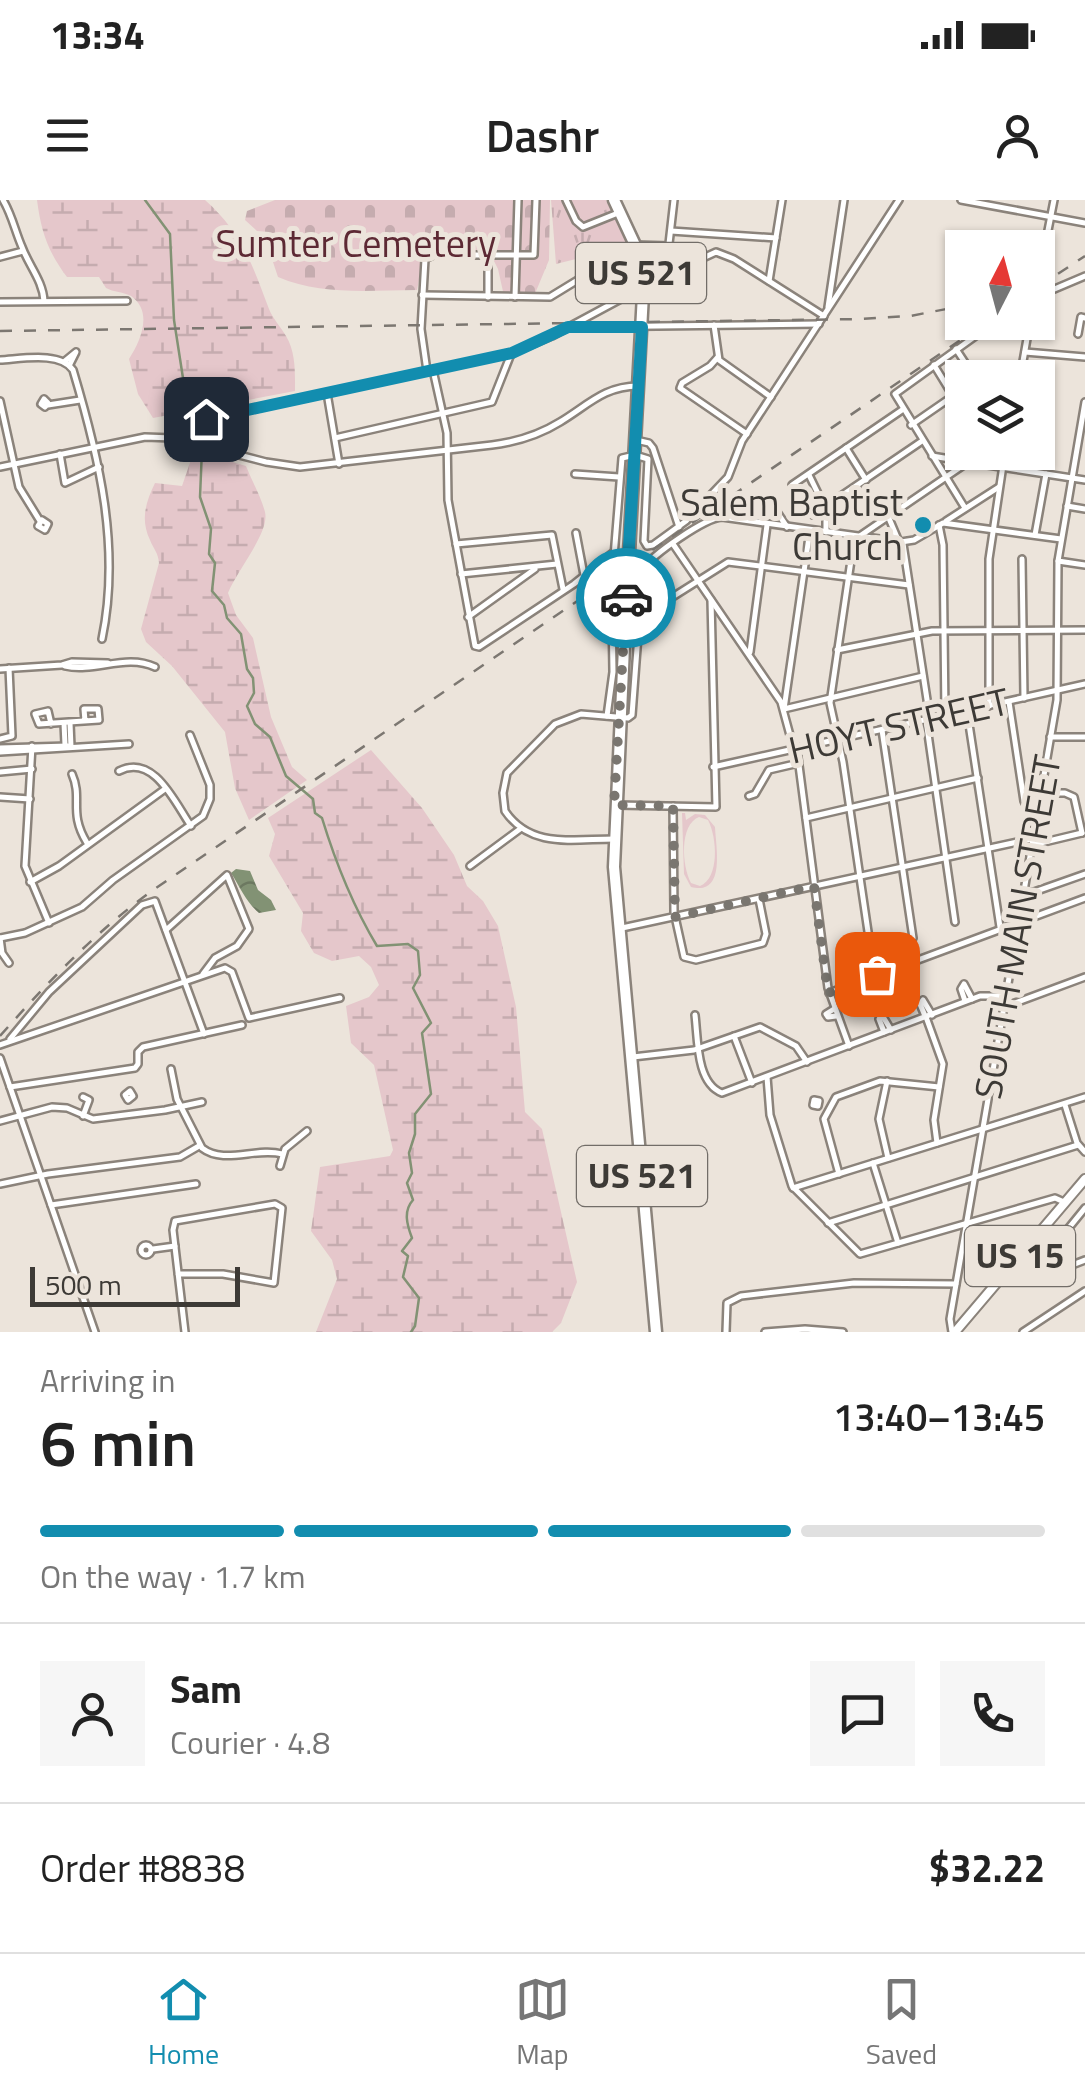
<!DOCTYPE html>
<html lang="en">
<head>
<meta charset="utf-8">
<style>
  :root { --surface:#fff; --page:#f6f6f6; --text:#222; --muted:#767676; --line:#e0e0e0; --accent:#128daf }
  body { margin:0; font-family:"Titillium Web",sans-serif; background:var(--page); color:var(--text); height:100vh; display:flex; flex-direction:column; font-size:38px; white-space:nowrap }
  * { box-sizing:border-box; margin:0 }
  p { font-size:32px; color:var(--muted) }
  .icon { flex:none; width:55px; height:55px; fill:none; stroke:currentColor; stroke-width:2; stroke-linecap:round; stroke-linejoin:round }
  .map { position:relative; height:1132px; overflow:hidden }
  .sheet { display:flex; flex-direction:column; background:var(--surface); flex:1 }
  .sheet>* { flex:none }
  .needle { width:65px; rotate:6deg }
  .buttons { position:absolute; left:945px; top:30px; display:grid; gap:20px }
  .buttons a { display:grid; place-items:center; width:110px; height:110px; border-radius:0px; background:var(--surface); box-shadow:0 2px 8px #0004; font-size:50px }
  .scale { position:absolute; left:30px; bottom:25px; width:210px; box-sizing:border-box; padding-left:10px; border:5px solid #3d3a36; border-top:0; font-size:28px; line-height:35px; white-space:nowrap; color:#3d3a36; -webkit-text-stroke:8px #ece4db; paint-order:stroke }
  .pin { position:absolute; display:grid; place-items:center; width:85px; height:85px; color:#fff; margin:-42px; border-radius:20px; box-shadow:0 5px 15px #0006 }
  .courier { position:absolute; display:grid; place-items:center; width:100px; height:100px; margin:-50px; border:8px solid #128daf; border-radius:50%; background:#fff; color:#222; box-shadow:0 2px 12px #0007 }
  .head em { font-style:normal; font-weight:600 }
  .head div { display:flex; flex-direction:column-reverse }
  .head { display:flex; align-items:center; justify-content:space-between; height:170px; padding:0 40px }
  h1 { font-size:65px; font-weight:600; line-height:75px }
  .bar { display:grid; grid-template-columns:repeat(4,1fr); gap:15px 10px; align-content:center; height:120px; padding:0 40px }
  .bar i { height:12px; border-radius:8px; background:var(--line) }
  .bar .current { background:var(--accent) }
  .bar p { grid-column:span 4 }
  .line { display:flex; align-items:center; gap:25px; padding:0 40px; border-top:2px solid var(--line) }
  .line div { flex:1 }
  .round { display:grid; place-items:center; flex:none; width:105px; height:105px; border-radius:0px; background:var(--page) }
  .status { display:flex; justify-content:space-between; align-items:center; height:70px; padding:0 50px; background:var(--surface); direction:ltr }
  .status svg { height:28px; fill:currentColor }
  header { display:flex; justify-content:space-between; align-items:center; height:130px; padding:0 40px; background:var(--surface); font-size:45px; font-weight:600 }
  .tab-bar { display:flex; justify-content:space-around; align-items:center; height:140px; border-top:2px solid var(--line); background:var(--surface); font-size:28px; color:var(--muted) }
  .tab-bar a { display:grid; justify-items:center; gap:5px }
  .tab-bar .current { color:var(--accent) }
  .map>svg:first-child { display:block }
  .grass { fill:#e5c7cb; fill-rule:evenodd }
  .wetland { fill:url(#wetland-marsh) }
  .cemetery { fill:url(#cemetery-stones) }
  .park { fill:url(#park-tufts) }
  .water { fill:url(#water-waves) }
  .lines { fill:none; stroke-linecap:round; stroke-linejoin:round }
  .stream { stroke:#829274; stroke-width:2.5 }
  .minor-casing { stroke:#8b837b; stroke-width:10 }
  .major-casing { stroke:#8b837b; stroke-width:12 }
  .highway-casing { stroke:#8b837b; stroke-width:15 }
  .minor { stroke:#fff; stroke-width:5 }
  .major { stroke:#fff; stroke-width:8 }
  .highway { stroke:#fff; stroke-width:10 }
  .rail { stroke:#7c7771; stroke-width:2.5; stroke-dasharray:12 12; stroke-linecap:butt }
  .highway-bridge-casing { stroke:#8b837b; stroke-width:15; stroke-linecap:butt }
  .highway-bridge { stroke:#fff; stroke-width:10 }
  .done { stroke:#7a7670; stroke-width:10; stroke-dasharray:0 18 }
  .route { stroke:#128daf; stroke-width:12 }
  .poi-dot { fill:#128daf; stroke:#ece4db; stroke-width:4 }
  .labels { text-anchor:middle; stroke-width:10; stroke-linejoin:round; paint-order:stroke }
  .shield { fill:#ece4db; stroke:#726d68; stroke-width:2.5 }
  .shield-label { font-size:35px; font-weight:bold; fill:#3d3a36 }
  .park-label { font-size:38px; fill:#5d2934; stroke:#ece4db }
  .poi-label { font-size:38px; fill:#3d3a36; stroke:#ece4db; text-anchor:end }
  .street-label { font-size:38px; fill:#3d3a36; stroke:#ece4db }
</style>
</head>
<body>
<div class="status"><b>13:34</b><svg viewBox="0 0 49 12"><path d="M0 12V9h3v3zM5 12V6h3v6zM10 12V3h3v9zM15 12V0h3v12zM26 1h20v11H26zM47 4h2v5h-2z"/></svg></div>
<header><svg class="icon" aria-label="menu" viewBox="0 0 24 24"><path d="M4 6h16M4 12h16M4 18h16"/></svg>Dashr<svg class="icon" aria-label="person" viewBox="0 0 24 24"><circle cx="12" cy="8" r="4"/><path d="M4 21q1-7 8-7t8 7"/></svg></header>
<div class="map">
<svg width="1085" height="1132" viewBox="0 0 1085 1132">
  <defs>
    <pattern id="wetland-marsh" width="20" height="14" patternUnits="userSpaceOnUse" patternTransform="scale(2.5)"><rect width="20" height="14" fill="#e5c7cb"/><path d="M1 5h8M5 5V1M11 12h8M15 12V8" fill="none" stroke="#c5acaf"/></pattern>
    <pattern id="cemetery-stones" width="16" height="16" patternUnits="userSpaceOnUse" patternTransform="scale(2.5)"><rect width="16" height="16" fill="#e5c7cb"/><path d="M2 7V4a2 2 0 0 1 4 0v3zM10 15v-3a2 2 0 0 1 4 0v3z" fill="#c5acaf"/></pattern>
    <pattern id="park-tufts" width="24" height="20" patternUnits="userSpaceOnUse" patternTransform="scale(2.5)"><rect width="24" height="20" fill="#e5c7cb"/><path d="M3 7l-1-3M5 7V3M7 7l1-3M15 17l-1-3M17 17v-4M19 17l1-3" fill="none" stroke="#c5acaf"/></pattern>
    <pattern id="water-waves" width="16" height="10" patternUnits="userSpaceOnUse" patternTransform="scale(2.5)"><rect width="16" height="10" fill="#829274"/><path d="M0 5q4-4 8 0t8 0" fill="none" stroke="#6c7860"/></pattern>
  </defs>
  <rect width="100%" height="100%" fill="#ece4db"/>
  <path class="grass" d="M682 613H685L686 620 695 614 705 615 715 627C716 648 726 696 691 687L684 674ZM699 617 708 620C717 637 720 678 700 686L691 683C682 666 679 625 699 617Z"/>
  <g class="wetland">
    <path d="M37 0H205C242 33 252 64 269 109 273 119 281 127 286 136 296 153 295 172 295 191L153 218 138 194 129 159C140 142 154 112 131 96 124 92 113 92 106 88L99 77H67C48 52 41 31 37 0Z"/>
    <path d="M194 251 246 266C252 281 261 297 265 312 270 332 237 370 228 393L236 415 253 438 271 517 292 567 307 580 249 620 235 588 225 532 172 466 146 442 141 429 159 363C158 352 154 350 150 340 140 319 146 302 155 283L182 286Z"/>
    <polygon points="371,550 422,608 454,655 467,686 483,701 498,726 516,807 525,912 542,929 577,1082 561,1123 552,1132 316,1132 337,1079 332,1060 311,1031 320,967 390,956 393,950 374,865 351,843 346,806 369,797 379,785 371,767 359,756 332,761 314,753 301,731 303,713 269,656 275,634 268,618"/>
  </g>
  <path class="cemetery" d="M275 0H550L549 60 534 96H504L498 69 491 55H424L417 90C370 90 322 96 278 77L272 59 269 32 257 31 245 20 247 11Z"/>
  <polygon class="park" points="551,0 606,0 628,46 556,64"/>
  <path class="water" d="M236 669 250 671 258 690 271 700 276 710 259 713C246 702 240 687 231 673Z"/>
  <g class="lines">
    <g class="stream">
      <polyline points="145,0 170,34 174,120 187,204 201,242"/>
      <path d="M202 249 200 297 211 329 209 354 215 363 212 391 224 405 227 418 241 434 247 469 253 478 254 493 247 506 255 524 270 537 286 576 313 599 315 613 322 618C336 664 353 706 377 746L408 744 418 751 420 775 413 788 431 823 422 833 431 894 415 914V934L409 953 412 973 407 983 413 1000C403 1011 407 1025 412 1038L402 1051 408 1056 403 1077 419 1098 415 1126 411 1132"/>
    </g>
    <defs>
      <g id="minor">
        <path d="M3 0C12 15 15 31 22 47 29 66 43 81 44 101"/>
        <polyline points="566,0 576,21 583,27 618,13"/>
        <polyline points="961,0 1085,23"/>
        <polyline points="671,31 776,38"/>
        <polyline points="0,57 23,51"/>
        <polyline points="666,70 674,0"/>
        <polyline points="769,81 782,0"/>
        <polyline points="1038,81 1054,0"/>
        <polyline points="422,95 550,97 635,45 670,46"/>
        <polyline points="1038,96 1085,76"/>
        <polyline points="488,97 488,56"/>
        <polyline points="515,97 518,0"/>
        <polyline points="0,102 127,101"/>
        <polyline points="828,107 844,0"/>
        <polyline points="714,125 719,160 771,197"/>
        <polyline points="572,127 819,124"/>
        <polyline points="1078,134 1081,117 1085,118"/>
        <polyline points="956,149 975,178"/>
        <polyline points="1025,152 1085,157"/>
        <polyline points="718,157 710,166 682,183 680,188 747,234"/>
        <path d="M0 160C21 159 60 151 73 170 99 257 121 348 102 439"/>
        <polyline points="65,161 76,152 70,164"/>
        <polyline points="433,170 447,233 448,300 475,446 479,447 574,384 614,352"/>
        <polyline points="427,171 421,129 425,59 433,55 534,55 536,0"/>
        <polyline points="1020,178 1030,122"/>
        <polyline points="327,193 339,264"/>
        <polygon points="44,199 48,203 45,207 41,204"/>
        <polyline points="0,201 19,287 40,321"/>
        <polyline points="48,205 80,200"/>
        <polyline points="189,223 512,153 552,136 658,79 666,70 677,70 716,52 734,59 824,116"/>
        <polyline points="911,225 953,196 934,165"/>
        <polyline points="335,238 492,202 511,154"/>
        <polyline points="636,240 649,243 653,248 679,327"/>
        <polyline points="846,248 866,280"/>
        <polyline points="60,254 65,283 99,267"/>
        <polyline points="932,256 968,262"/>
        <path d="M0 267 145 237 173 238 266 262 300 267 492 245C516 242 539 235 560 222 587 206 604 186 638 186"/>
        <polyline points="575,274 619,277"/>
        <polyline points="809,275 826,310 826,332"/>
        <polyline points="792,285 902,210"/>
        <polyline points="769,300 787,327"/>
        <polyline points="1067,306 1085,309"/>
        <polyline points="965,308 895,194 995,122"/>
        <polyline points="813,315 922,241"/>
        <polyline points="888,316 899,342"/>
        <polygon points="42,320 48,324 45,330 38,326"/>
        <polyline points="946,321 999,287"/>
        <polyline points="939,325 943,345 945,515"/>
        <polyline points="810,330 784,509 923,476"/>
        <polyline points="576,333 584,375"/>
        <polyline points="1035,335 1046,274"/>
        <polyline points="456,344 552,335 563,389"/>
        <polyline points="673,344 781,502 794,550"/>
        <polyline points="903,344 930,519"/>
        <polyline points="1022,359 1024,498"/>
        <polyline points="1058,361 1085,365"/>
        <polyline points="613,369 622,258 635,255 648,259 644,341 647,346 653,345 686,321 728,277 742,241 899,0"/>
        <polyline points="461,374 557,364"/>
        <polyline points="641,395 663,403 728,362 909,385"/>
        <polyline points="468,417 535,369"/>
        <polyline points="837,450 932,431 1085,430"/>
        <polyline points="750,452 767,325"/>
        <path d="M65 466C95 473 126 453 155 467"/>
        <polyline points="0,469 62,465 72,462 108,463"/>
        <polyline points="1009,502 1024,601 1026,605 1038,608"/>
        <polyline points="989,506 989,359 1005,252"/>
        <polyline points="967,511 1000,727"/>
        <polyline points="607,516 613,472 612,411"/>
        <polyline points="926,520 955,722"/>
        <polyline points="64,523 65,545"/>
        <polyline points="70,523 71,547"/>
        <polyline points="51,524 48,511 35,514 39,524 99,520 98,509 84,509 85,521"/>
        <polyline points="882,530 913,738"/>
        <polyline points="1050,537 1085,537"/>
        <polyline points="0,539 12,536 9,468"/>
        <polyline points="32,546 25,666 49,723"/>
        <polyline points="0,548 68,546"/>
        <polyline points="797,550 828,788 849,846"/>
        <polyline points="0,552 129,544"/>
        <polyline points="713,567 1085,484"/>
        <path d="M119 571C154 553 175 603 191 626"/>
        <polyline points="0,572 32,569"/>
        <path d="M72 574C83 599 68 612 87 643"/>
        <polyline points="1041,593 1065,593 1074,597 1082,633"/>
        <polyline points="749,596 755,594 769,570 799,563"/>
        <polyline points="0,597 30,599"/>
        <polyline points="617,605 716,607 711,400"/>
        <polyline points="673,606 674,712 684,757 696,760 763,743 766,734 759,699"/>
        <polyline points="806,618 978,578"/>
        <path d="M614 639C573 639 531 649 505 611L503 593 507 573 555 524 581 514 628 518 632 515 643 369C653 354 705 318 722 317L901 342 914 340 943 323 1061 339"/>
        <polyline points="1032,645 1082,633"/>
        <polyline points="470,666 520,629"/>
        <polyline points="30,682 59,666 165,589"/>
        <polyline points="1024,692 1034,692 1085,674"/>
        <polyline points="622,728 1031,639"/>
        <polyline points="166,730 227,675 249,729 237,746 215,758 203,774"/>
        <polyline points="0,738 25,733 82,707 113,680 203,616 210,599 210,585 190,535"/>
        <polyline points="0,738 2,753 9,763"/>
        <polyline points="871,752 843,562 830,503 854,340 968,262 1085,280"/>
        <polyline points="829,793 1085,698"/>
        <polyline points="965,801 961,789 964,784 972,799"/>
        <polyline points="1004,807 1085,777"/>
        <polyline points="834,809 826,814 828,817 836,816"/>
        <path d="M695 815C698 839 696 883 722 893L980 796H1005"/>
        <polyline points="925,816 920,804 923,800 932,815"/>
        <polyline points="926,817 943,864 934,920 937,943"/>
        <polyline points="884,832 879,819 882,815 891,830"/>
        <polyline points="734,836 752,883"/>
        <polyline points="10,839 49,792 142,705 155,701 204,834"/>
        <polyline points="0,845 225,768 232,772 249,818 340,798"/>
        <polyline points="633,857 694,850 760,827 796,846 807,862"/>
        <polyline points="0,858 95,1132"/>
        <path d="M171 869 177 899 202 948C224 965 256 947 282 954"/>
        <polyline points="767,877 770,915 792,986 860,1054 1055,998 1064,1002"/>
        <polyline points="887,881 879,919 888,958"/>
        <polyline points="10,887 135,868 138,864 138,852 143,847 242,825"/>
        <polygon points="130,891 133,896 128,900 125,895"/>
        <polygon points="814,900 819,901 818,906 813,905"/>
        <polyline points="1065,905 1077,943 1085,952"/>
        <polyline points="83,916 89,900 83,897"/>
        <polyline points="0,921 52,907 67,908 93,919 165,910 202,902"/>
        <polyline points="873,963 898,1043"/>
        <polyline points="280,966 285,949 307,931"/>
        <polyline points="839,974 824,919 836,897 880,881 939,887"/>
        <polyline points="0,984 48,974 180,957 199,946"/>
        <polyline points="793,988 1085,897"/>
        <polyline points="51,1005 196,984"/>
        <polyline points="1085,1008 1050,1051 1054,1066 1059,1070 1085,1060"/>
        <polyline points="828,1023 1078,945"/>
        <circle cx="146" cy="1050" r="5"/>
        <polyline points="153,1049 175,1046"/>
        <polyline points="178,1074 223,1074 274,1083 282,1008 275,1004 175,1021 173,1030 185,1132"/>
        <polyline points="726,1132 727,1103 741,1096 854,1083 956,1084"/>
        <polyline points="765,1132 805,1129 843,1132"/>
        <polyline points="952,1132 950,1119 1057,500 1058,361 1085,202"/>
        <polyline points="1023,1132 1085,1091"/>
      </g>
      <polyline id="major" points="955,1132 1085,979"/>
      <g id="highway">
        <polyline points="614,0 635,45 643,94 629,353"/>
        <polyline points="627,381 614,667 656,1132"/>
      </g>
    </defs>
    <use href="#minor" class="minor-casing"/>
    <use href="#major" class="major-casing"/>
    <use href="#highway" class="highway-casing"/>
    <use href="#minor" class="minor"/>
    <use href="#major" class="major"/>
    <use href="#highway" class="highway"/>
    <g class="rail">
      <polyline points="1038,87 1085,56"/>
      <polyline points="0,131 861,119 910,116 962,106"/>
      <path d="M0 836C47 783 95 732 153 690L987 122"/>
    </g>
    <defs>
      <polyline id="highway-bridge" points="627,381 629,353"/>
    </defs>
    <use href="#highway-bridge" class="highway-bridge-casing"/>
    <use href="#highway-bridge" class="highway-bridge"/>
  </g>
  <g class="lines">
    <polyline class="done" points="626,398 614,605 673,606 675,717 814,686 828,793 877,774"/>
    <polyline class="route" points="206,219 512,153 568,127 642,127 626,398"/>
  </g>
  <circle class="poi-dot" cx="923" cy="325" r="10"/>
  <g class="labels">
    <g class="shield">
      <rect x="576" y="43" width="130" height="60" rx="8"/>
      <rect x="577" y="946" width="130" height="60" rx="8"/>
      <rect x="965" y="1026" width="110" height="60" rx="8"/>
    </g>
    <g class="shield-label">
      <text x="641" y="85">US 521</text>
      <text x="642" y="988">US 521</text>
      <text x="1020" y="1068">US 15</text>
    </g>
    <g class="park-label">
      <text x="356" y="57">Sumter Cemetery</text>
    </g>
    <g class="poi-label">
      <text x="903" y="316">Salem Baptist<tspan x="903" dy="44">Church</tspan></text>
    </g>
    <g class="street-label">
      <text transform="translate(899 526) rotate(-13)" y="13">HOYT STREET</text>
      <text transform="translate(1018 727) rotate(-80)" y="13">SOUTH MAIN STREET</text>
    </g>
  </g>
</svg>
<div class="buttons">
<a><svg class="needle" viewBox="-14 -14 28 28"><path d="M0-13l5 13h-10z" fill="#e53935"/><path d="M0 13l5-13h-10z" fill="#767676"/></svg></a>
<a><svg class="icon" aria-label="layers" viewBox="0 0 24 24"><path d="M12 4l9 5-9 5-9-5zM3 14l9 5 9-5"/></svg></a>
</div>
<div class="scale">500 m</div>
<div class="pin" style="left:877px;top:774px;background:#ea580c"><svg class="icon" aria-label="bag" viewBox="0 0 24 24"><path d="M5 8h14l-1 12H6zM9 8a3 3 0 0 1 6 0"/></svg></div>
<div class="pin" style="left:206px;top:219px;background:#1f2937"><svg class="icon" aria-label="home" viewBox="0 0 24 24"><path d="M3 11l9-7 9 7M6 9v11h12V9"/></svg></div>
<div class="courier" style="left:626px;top:398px"><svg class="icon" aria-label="car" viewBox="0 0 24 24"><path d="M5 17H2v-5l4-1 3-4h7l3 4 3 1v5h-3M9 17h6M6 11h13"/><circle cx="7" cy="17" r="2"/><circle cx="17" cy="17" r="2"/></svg></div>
</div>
<section class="sheet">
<div class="head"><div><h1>6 min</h1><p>Arriving in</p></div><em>13:40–13:45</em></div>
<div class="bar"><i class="current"></i><i class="current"></i><i class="current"></i><i></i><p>On the way · 1.7 km</p></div>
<div class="line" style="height:180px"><a class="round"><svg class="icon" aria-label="person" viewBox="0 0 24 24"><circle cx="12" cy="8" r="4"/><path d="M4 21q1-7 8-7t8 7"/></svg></a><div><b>Sam</b><p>Courier · 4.8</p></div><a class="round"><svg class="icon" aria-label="chat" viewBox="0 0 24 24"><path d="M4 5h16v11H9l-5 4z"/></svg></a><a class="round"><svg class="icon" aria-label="phone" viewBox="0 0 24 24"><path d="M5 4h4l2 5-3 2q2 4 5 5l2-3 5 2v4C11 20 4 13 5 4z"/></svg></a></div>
<div class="line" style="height:130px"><div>Order #8838</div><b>$32.22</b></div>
</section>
<nav class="tab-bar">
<a class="current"><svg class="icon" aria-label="home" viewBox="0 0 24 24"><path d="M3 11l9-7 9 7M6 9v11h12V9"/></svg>Home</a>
<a><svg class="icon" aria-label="map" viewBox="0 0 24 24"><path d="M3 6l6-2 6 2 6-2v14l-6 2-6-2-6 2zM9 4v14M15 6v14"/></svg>Map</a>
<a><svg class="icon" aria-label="saved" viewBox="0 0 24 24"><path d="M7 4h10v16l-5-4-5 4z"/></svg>Saved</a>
</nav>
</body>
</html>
